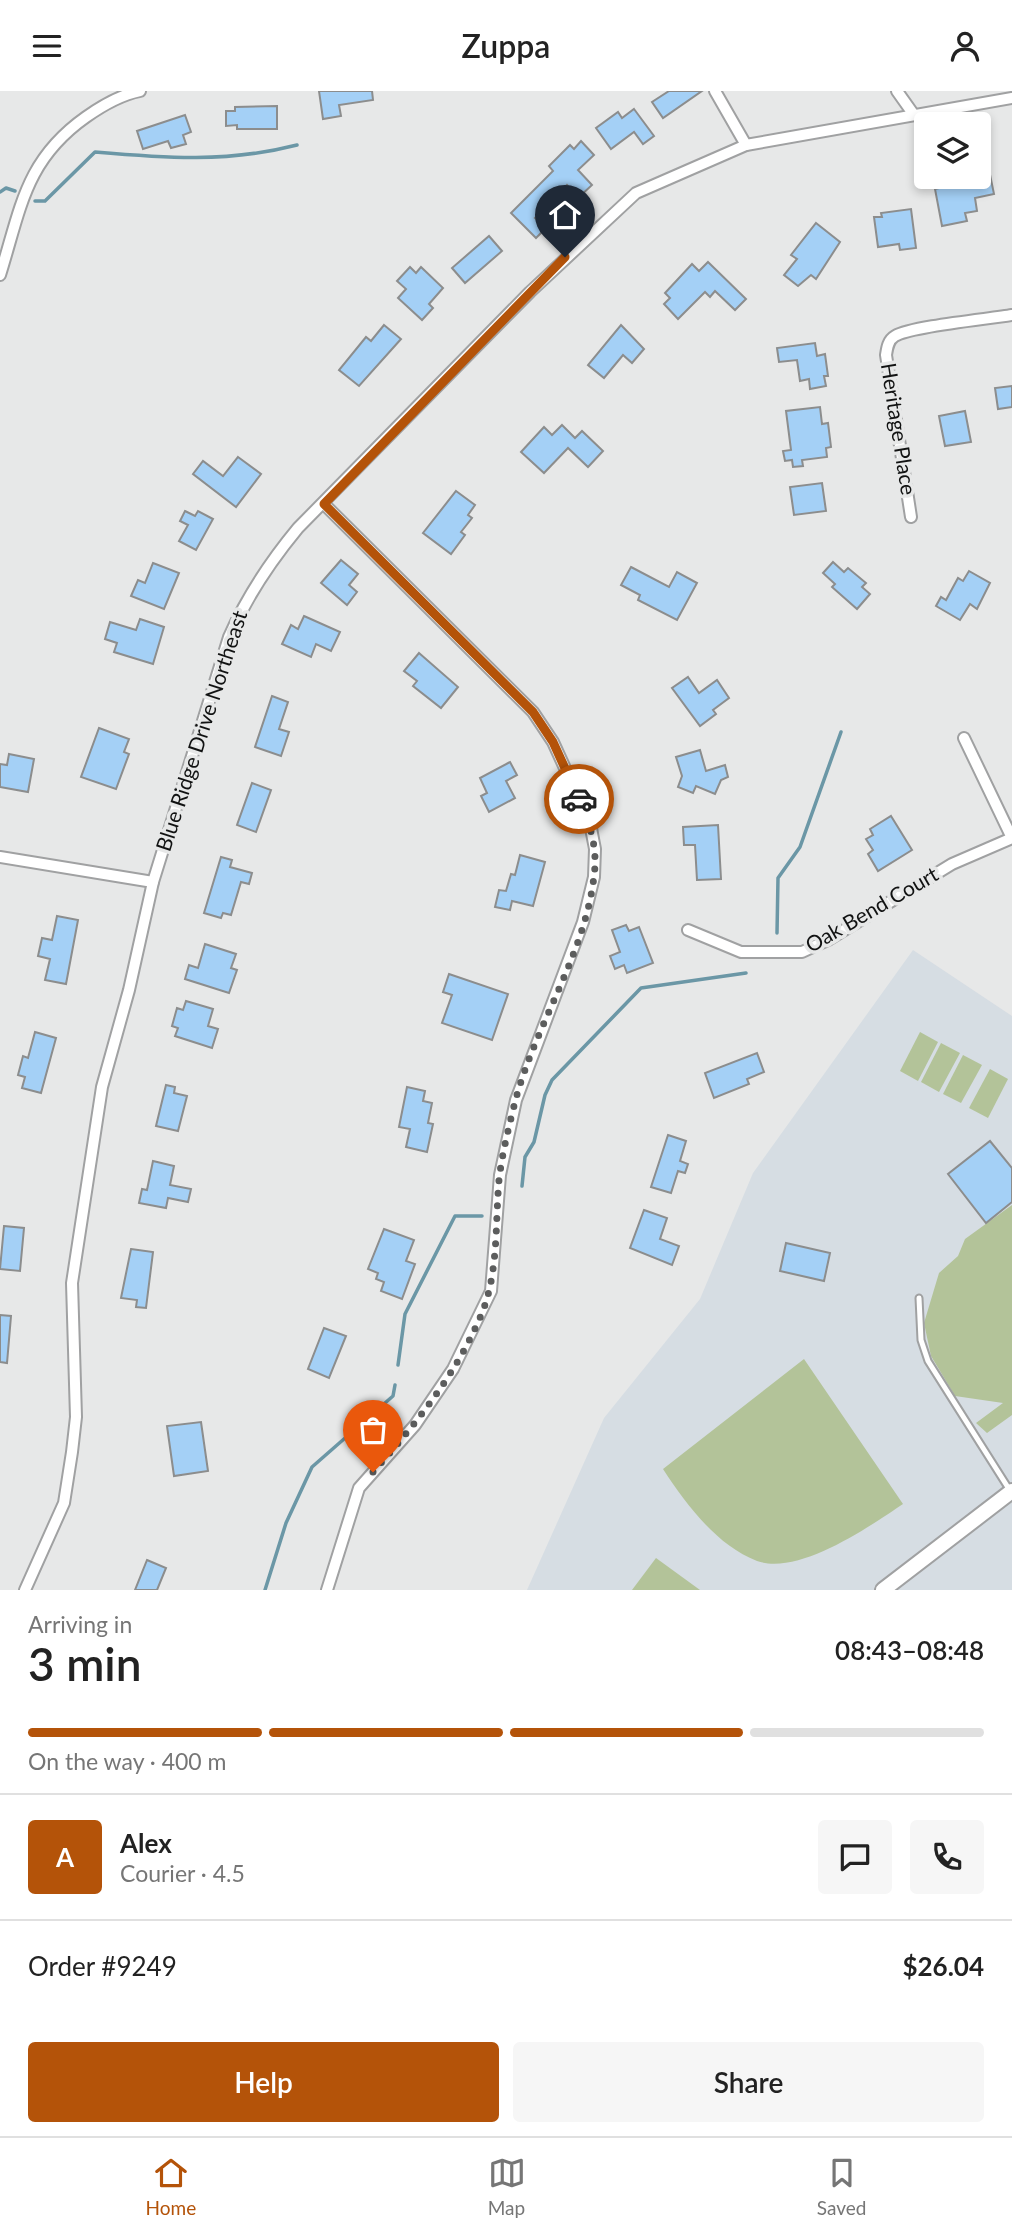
<!DOCTYPE html>
<html lang="en">
<head>
<meta charset="utf-8">
<style>
  :root { --surface:#fff; --page:#f6f6f6; --text:#222; --muted:#767676; --line:#e0e0e0; --accent:#b45309 }
  body { margin:0; font-family:Lato,sans-serif; background:var(--page); color:var(--text); height:100vh; display:flex; flex-direction:column; font-size:26px; white-space:nowrap }
  * { box-sizing:border-box; margin:0 }
  p { font-size:23px; color:var(--muted) }
  .icon { flex:none; width:38px; height:38px; fill:none; stroke:currentColor; stroke-width:2; stroke-linecap:round; stroke-linejoin:round }
  .map { position:relative; height:1499px; overflow:hidden }
  .drawer { display:flex; flex-direction:column; background:var(--surface); flex:1 }
  .drawer>* { flex:none }
  .buttons { position:absolute; left:914px; top:21px; display:grid; gap:14px }
  .buttons a { display:grid; place-items:center; width:77px; height:77px; border-radius:7px; background:var(--surface); box-shadow:0 4px 10px #0003; font-size:35px }
  .pin { position:absolute; display:grid; place-items:center; width:60px; height:60px; color:#fff; margin:-72px -30px; border-radius:50% 50% 50% 0; rotate:-45deg; box-shadow:0 0 7px #0007 }
  .pin .icon { rotate:45deg }
  .courier { position:absolute; display:grid; place-items:center; width:70px; height:70px; margin:-35px; border:5px solid #b45309; border-radius:50%; background:#fff; color:#222; box-shadow:0 2px 9px #0007 }
  .summary em { font-style:normal; font-weight:600 }
  .summary div { display:flex; flex-direction:column-reverse }
  .summary { display:flex; align-items:center; justify-content:space-between; height:119px; padding:0 28px }
  h1 { font-size:46px; font-weight:600; line-height:52px }
  .bar { display:grid; grid-template-columns:repeat(4,1fr); gap:10px 7px; align-content:center; height:84px; padding:0 28px }
  .bar i { height:9px; border-radius:5px; background:var(--line) }
  .bar .on { background:var(--accent) }
  .bar p { grid-column:span 4 }
  .line { display:flex; align-items:center; gap:18px; padding:0 28px; border-top:2px solid var(--line) }
  .line div { flex:1 }
  .round { display:grid; place-items:center; flex:none; width:74px; height:74px; border-radius:7px; background:var(--page) }
  .cta { display:flex; gap:14px; margin-top:auto; padding:14px 28px }
  .cta a { flex:1; height:80px; border-radius:7px; background:var(--accent); color:#fff; font-size:28px; font-weight:600; line-height:80px; text-align:center }
  .cta a+a { background:var(--page); color:var(--text) }
  header { display:flex; justify-content:space-between; align-items:center; height:91px; padding:0 28px; background:var(--surface); font-size:32px; font-weight:600 }
  .dock { display:flex; justify-content:space-around; align-items:center; height:98px; border-top:2px solid var(--line); background:var(--surface); font-size:19px; color:var(--muted) }
  .dock a { display:grid; justify-items:center; gap:4px }
  .dock .on { color:var(--accent) }
  .map>svg:first-child { display:block }
  .built { fill:#d6dde3 }
  .green { fill:#b3c399 }
  .lines { fill:none; stroke-linecap:round; stroke-linejoin:round }
  .stream { stroke:#6b97a6; stroke-width:3.5 }
  .building { fill:#a4d0f6; stroke:#8c8d8d; stroke-width:2 }
  .service-casing { stroke:#a0a1a2; stroke-width:9 }
  .minor-casing { stroke:#a0a1a2; stroke-width:14 }
  .tertiary-casing { stroke:#a0a1a2; stroke-width:18 }
  .service { stroke:#fff; stroke-width:5 }
  .minor { stroke:#fff; stroke-width:10 }
  .tertiary { stroke:#fff; stroke-width:14 }
  .done { stroke:#5c5d5d; stroke-width:7; stroke-dasharray:0 12.6 }
  .route { stroke:#b45309; stroke-width:9 }
  .labels { text-anchor:middle; stroke-width:7; stroke-linejoin:round; paint-order:stroke }
  .street-label { font-size:21px; fill:#111212; stroke:#e7e8e8 }
</style>
</head>
<body>
<header><svg class="icon" aria-label="menu" viewBox="0 0 24 24"><path d="M4 6h16M4 12h16M4 18h16"/></svg>Zuppa<svg class="icon" aria-label="person" viewBox="0 0 24 24"><circle cx="12" cy="8" r="4"/><path d="M4 21q1-7 8-7t8 7"/></svg></header>
<div class="map">
<svg width="1012" height="1499" viewBox="0 0 1012 1499">
  <rect width="100%" height="100%" fill="#e7e8e8"/>
  <polygon class="built" points="913,859 1012,925 1012,1499 527,1499 604,1327 700,1208 753,1082"/>
  <g class="green">
    <polygon points="920,941 938,951 918,990 900,980"/>
    <polygon points="941,952 960,962 939,1001 921,991"/>
    <polygon points="963,964 982,974 961,1012 943,1003"/>
    <polygon points="990,978 1008,988 988,1027 969,1017"/>
    <polygon points="1012,1114 1012,1324 987,1342 976,1332 1003,1312 955,1305 931,1265 924,1232 939,1182 958,1165 965,1148"/>
    <path d="M804 1268 903 1413C870 1435 799 1485 757 1470 716 1454 686 1413 663 1378Z"/>
    <polygon points="656,1467 700,1499 632,1499"/>
  </g>
  <g class="lines">
    <g class="stream">
      <polyline points="0,101 6,97 15,100"/>
      <path d="M35 110H45L95 61C165 67 227 72 297 54"/>
      <polyline points="777,842 778,787 800,756 841,641"/>
      <polyline points="522,1095 525,1066 534,1051 545,1004 552,989 641,897 746,882"/>
      <polyline points="398,1274 405,1223 455,1125 482,1125"/>
      <polyline points="265,1499 286,1432 312,1376 393,1305 395,1294"/>
    </g>
  </g>
  <g class="building">
    <polygon points="319,0 372,0 373,9 339,14 341,25 323,28"/>
    <polygon points="669,0 702,0 663,27 652,11"/>
    <polygon points="277,15 277,38 237,38 237,34 226,35 226,20 235,20 235,16"/>
    <polygon points="634,18 654,45 643,53 634,41 611,58 596,37 618,21 622,27"/>
    <polygon points="185,24 191,41 183,44 186,53 171,57 168,50 143,58 137,40"/>
    <polygon points="581,50 594,64 578,79 592,94 579,106 567,94 535,127 546,137 536,147 511,122 553,80 549,75 570,54 574,58"/>
    <polygon points="988,74 994,103 975,107 977,120 965,122 967,130 942,135 935,98 947,95 945,86 978,86 978,76"/>
    <polygon points="911,118 916,157 900,159 899,153 878,156 874,126 882,126 881,122"/>
    <polygon points="816,132 840,151 816,188 811,184 798,195 784,184 797,168 791,164"/>
    <polygon points="489,145 502,160 465,192 452,177"/>
    <polygon points="708,171 746,208 735,219 715,200 710,206 705,201 678,228 664,213 670,207 665,202 692,173 699,180"/>
    <polygon points="410,176 416,182 421,176 443,197 429,213 433,217 422,229 398,207 406,198 397,190"/>
    <polygon points="384,234 401,248 359,295 339,279 366,246 371,250"/>
    <polygon points="621,234 644,258 632,272 623,264 604,287 588,274"/>
    <polygon points="815,252 817,265 825,263 828,285 824,285 826,295 810,298 809,288 800,290 797,269 779,271 777,257"/>
    <polygon points="1012,295 1012,316 998,318 995,297"/>
    <polygon points="820,316 822,333 828,332 831,356 826,357 827,366 802,369 803,375 793,376 792,369 785,370 783,360 791,359 786,320"/>
    <polygon points="965,320 971,351 945,355 939,325"/>
    <polygon points="562,334 575,347 582,340 603,360 588,376 568,357 544,382 521,361 544,336 552,344"/>
    <polygon points="238,366 261,383 236,416 193,383 203,370 223,385"/>
    <polygon points="822,392 826,420 794,424 790,396"/>
    <polygon points="456,400 475,414 468,424 472,427 461,441 465,444 451,463 423,442"/>
    <polygon points="185,420 195,425 198,420 213,428 196,459 179,450 188,434 180,430"/>
    <polygon points="341,469 358,483 349,494 357,501 347,514 321,492"/>
    <polygon points="833,471 844,481 848,477 866,492 862,496 870,503 857,518 832,496 835,493 823,482"/>
    <polygon points="153,472 179,482 164,518 131,505 138,489 145,492"/>
    <polygon points="631,476 669,496 677,481 697,492 677,529 638,509 640,504 621,494"/>
    <polygon points="969,480 990,492 977,518 970,513 960,529 936,515 941,506 946,509 958,487 963,490"/>
    <polygon points="304,525 340,541 331,560 316,553 311,566 282,553 291,534 298,538"/>
    <polygon points="140,528 164,536 153,573 114,561 117,552 105,548 110,531 136,539"/>
    <polygon points="419,562 458,596 441,617 413,595 417,590 404,580"/>
    <polygon points="688,586 699,602 717,589 729,607 713,619 716,623 700,635 672,597"/>
    <polygon points="272,605 288,611 279,638 289,641 281,665 255,656"/>
    <polygon points="99,637 129,648 124,661 129,663 116,698 81,686"/>
    <polygon points="700,659 706,680 725,674 728,686 721,689 715,703 696,695 693,702 678,696 682,685 676,666"/>
    <polygon points="9,663 34,668 28,701 0,696 0,673 7,674"/>
    <polygon points="510,671 517,684 506,690 515,707 489,721 481,705 487,702 480,687"/>
    <polygon points="252,692 271,699 256,741 237,734"/>
    <polygon points="891,725 912,759 878,780 868,763 873,759 866,748 873,744 870,738"/>
    <polygon points="718,734 721,788 697,789 695,754 684,754 683,736"/>
    <polygon points="520,764 545,771 533,815 512,810 510,819 495,816 499,799 506,800 511,783 515,784"/>
    <polygon points="221,766 232,769 230,776 252,782 249,793 241,791 231,824 223,822 221,827 204,822"/>
    <polygon points="57,825 78,829 66,893 45,889 50,868 38,865 42,847 52,849"/>
    <polygon points="626,834 629,840 639,836 653,872 627,882 624,874 615,878 610,865 620,861 612,839"/>
    <polygon points="205,853 236,863 231,877 237,879 229,902 185,888 189,874 198,877"/>
    <polygon points="449,883 508,903 492,949 442,932 452,904 443,901"/>
    <polygon points="186,910 213,918 208,935 218,938 212,957 175,945 178,937 172,935 177,917 183,919"/>
    <polygon points="35,941 56,947 41,1002 22,997 25,986 18,984 23,965 28,967"/>
    <polygon points="757,962 764,981 747,988 749,993 714,1007 705,982"/>
    <polygon points="166,994 175,996 174,1002 187,1005 178,1040 156,1035"/>
    <polygon points="407,996 425,1000 423,1010 432,1012 428,1032 433,1033 427,1061 406,1056 410,1038 399,1036"/>
    <polygon points="668,1044 686,1050 680,1070 688,1073 685,1082 678,1080 671,1102 651,1096"/>
    <polygon points="990,1050 1012,1077 1012,1111 986,1132 948,1083"/>
    <polygon points="153,1070 174,1075 170,1094 191,1098 188,1111 168,1107 166,1117 139,1112 142,1098 147,1099"/>
    <polygon points="644,1119 667,1127 660,1148 679,1155 672,1174 630,1157"/>
    <polygon points="4,1135 24,1137 20,1180 0,1178"/>
    <polygon points="384,1138 414,1149 406,1170 415,1173 402,1208 381,1200 384,1191 376,1188 378,1182 368,1178"/>
    <polygon points="786,1152 830,1162 824,1190 780,1180"/>
    <polygon points="131,1158 153,1161 146,1217 136,1216 137,1209 121,1207"/>
    <polygon points="0,1224 11,1225 7,1272 0,1271"/>
    <polygon points="324,1237 346,1245 329,1287 308,1278"/>
    <polygon points="201,1331 208,1380 174,1385 167,1335"/>
    <polygon points="147,1469 166,1477 157,1499 135,1499"/>
  </g>
  <g class="lines">
    <defs>
      <polyline id="service" points="919,1207 921,1249 928,1270 1009,1398"/>
      <g id="minor">
        <polyline points="715,0 746,54"/>
        <polyline points="897,0 914,24"/>
        <path d="M0 184C21 117 25 69 86 26 103 14 120 4 140 0"/>
        <polyline points="324,413 533,621 553,651 590,732 595,758 594,786 583,831 516,1009 500,1084 491,1200 453,1278 415,1334 359,1397 327,1499"/>
        <path d="M911 426 886 264C887 257 888 249 895 245 912 235 989 228 1012 224"/>
        <polyline points="964,647 1012,747"/>
        <polyline points="0,766 153,791"/>
        <polyline points="688,839 741,861 802,861 828,849 952,773 1012,747"/>
        <path d="M25 1499 64 1412 72 1361 76 1326 72 1192 102 996 129 899 153 791 229 546C247 505 269 472 298 437L530 201 636 102 746 54 1012 7"/>
      </g>
      <polyline id="tertiary" points="883,1499 1012,1400"/>
    </defs>
    <use href="#service" class="service-casing"/>
    <use href="#minor" class="minor-casing"/>
    <use href="#tertiary" class="tertiary-casing"/>
    <use href="#service" class="service"/>
    <use href="#minor" class="minor"/>
    <use href="#tertiary" class="tertiary"/>
  </g>
  <g class="lines">
    <path class="done" d="M373 1381C414 1335 454 1286 479 1229 499 1186 495 1135 499 1089 502 1063 509 1035 515 1011 535 934 585 864 594 785 598 757 590 733 579 708"/>
    <polyline class="route" points="565,166 324,413 533,621 553,651 579,708"/>
  </g>
  <g class="labels">
    <g class="street-label">
      <text transform="translate(898 338) rotate(81)" y="7">Heritage Place</text>
      <text transform="translate(202 640) rotate(-72)" y="7">Blue Ridge Drive Northeast</text>
      <text transform="translate(872 819) rotate(-30)" y="7">Oak Bend Court</text>
    </g>
  </g>
</svg>
<div class="buttons">
<a><svg class="icon" aria-label="layers" viewBox="0 0 24 24"><path d="M12 4l9 5-9 5-9-5zM3 14l9 5 9-5"/></svg></a>
</div>
<div class="pin" style="left:373px;top:1381px;background:#ea580c"><svg class="icon" aria-label="bag" viewBox="0 0 24 24"><path d="M5 8h14l-1 12H6zM9 8a3 3 0 0 1 6 0"/></svg></div>
<div class="pin" style="left:565px;top:166px;background:#1f2937"><svg class="icon" aria-label="home" viewBox="0 0 24 24"><path d="M3 11l9-7 9 7M6 9v11h12V9"/></svg></div>
<div class="courier" style="left:579px;top:708px"><svg class="icon" aria-label="car" viewBox="0 0 24 24"><path d="M5 17H2v-5l4-1 3-4h7l3 4 3 1v5h-3M9 17h6M6 11h13"/><circle cx="7" cy="17" r="2"/><circle cx="17" cy="17" r="2"/></svg></div>
</div>
<section class="drawer">
<div class="summary"><div><h1>3 min</h1><p>Arriving in</p></div><em>08:43–08:48</em></div>
<div class="bar"><i class="on"></i><i class="on"></i><i class="on"></i><i></i><p>On the way · 400 m</p></div>
<div class="line" style="height:126px"><b class="round" style="background:var(--accent);color:#fff">A</b><div><b>Alex</b><p>Courier · 4.5</p></div><a class="round"><svg class="icon" aria-label="chat" viewBox="0 0 24 24"><path d="M4 5h16v11H9l-5 4z"/></svg></a><a class="round"><svg class="icon" aria-label="phone" viewBox="0 0 24 24"><path d="M5 4h4l2 5-3 2q2 4 5 5l2-3 5 2v4C11 20 4 13 5 4z"/></svg></a></div>
<div class="line" style="height:91px"><div>Order #9249</div><b>$26.04</b></div>
<div class="cta"><a>Help</a><a>Share</a></div>
</section>
<nav class="dock">
<a class="on"><svg class="icon" aria-label="home" viewBox="0 0 24 24"><path d="M3 11l9-7 9 7M6 9v11h12V9"/></svg>Home</a>
<a><svg class="icon" aria-label="map" viewBox="0 0 24 24"><path d="M3 6l6-2 6 2 6-2v14l-6 2-6-2-6 2zM9 4v14M15 6v14"/></svg>Map</a>
<a><svg class="icon" aria-label="saved" viewBox="0 0 24 24"><path d="M7 4h10v16l-5-4-5 4z"/></svg>Saved</a>
</nav>
</body>
</html>
